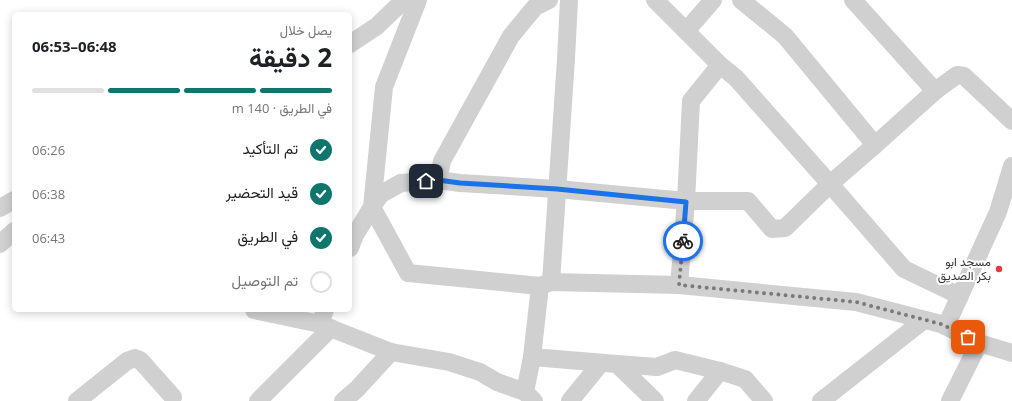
<!DOCTYPE html>
<html lang="ar">
<head>
<meta charset="utf-8">
<style>
  :root { --surface:#fff; --page:#f6f6f6; --text:#202124; --muted:#757577; --line:#e0e0e0; --accent:#0f766e }
  body { margin:0; font-family:"Open Sans",Vazirmatn,sans-serif; background:var(--page); color:var(--text); direction:rtl; height:100vh; display:flex; flex-direction:column; font-size:15px; white-space:nowrap }
  * { box-sizing:border-box; margin:0 }
  p { font-size:13px; color:var(--muted) }
  .icon { flex:none; width:22px; height:22px; fill:none; stroke:currentColor; stroke-width:2; stroke-linecap:round; stroke-linejoin:round }
  .map { position:relative; flex:1; overflow:hidden; direction:ltr }
  .drawer { position:absolute; left:12px; top:12px; width:340px; height:300px; display:flex; flex-direction:column; background:var(--surface); border-radius:6px; box-shadow:0 2px 10px #0003; direction:rtl }
  .drawer>* { flex:none }
  .pin { position:absolute; display:grid; place-items:center; width:34px; height:34px; color:#fff; margin:-17px; border-radius:8px; box-shadow:0 2px 6px #0006 }
  .courier { position:absolute; display:grid; place-items:center; width:40px; height:40px; margin:-20px; border:3px solid #1a73e8; border-radius:50%; background:#fff; color:#222; box-shadow:0 1px 5px #0007 }
  .head em { font-style:normal; font-weight:700 }
  .head div { display:flex; flex-direction:column-reverse }
  .head { display:flex; align-items:center; justify-content:space-between; height:68px; padding:0 20px }
  h1 { font-size:26px; font-weight:700; line-height:30px }
  .bar { display:grid; grid-template-columns:repeat(4,1fr); gap:6px 4px; align-content:center; height:48px; padding:0 20px }
  .bar i { height:5px; border-radius:3px; background:var(--line) }
  .bar .on { background:var(--accent) }
  .bar p { grid-column:span 4 }
  ol { padding:0 20px; list-style:none }
  li { display:flex; align-items:center; gap:12px; height:44px }
  li p { margin-inline-start:auto }
  li .icon { padding:4px; border-radius:50%; background:var(--accent); color:#fff; stroke-width:4 }
  li:last-child { color:var(--muted) }
  li i { width:22px; height:22px; border:2px solid var(--line); border-radius:50% }
  .map>svg:first-child { display:block }
  .lines { fill:none; stroke-linecap:round; stroke-linejoin:round }
  .minor { stroke:#d0d0d0; stroke-width:18 }
  .done { stroke:#7a7a7a; stroke-width:4; stroke-dasharray:0 7.2 }
  .route { stroke:#1a73e8; stroke-width:5 }
  .poi-dot { fill:#e63946; stroke:#fff; stroke-width:1.5 }
  .labels { text-anchor:middle; stroke-width:4; stroke-linejoin:round; paint-order:stroke }
  .poi-label { font-size:12px; fill:#333; stroke:#fff; text-anchor:end }
</style>
</head>
<body>
<div class="map">
<svg width="1012" height="401" viewBox="0 0 1012 401">
  <rect width="100%" height="100%" fill="#fff"/>
  <g class="lines">
    <g class="minor">
      <polyline points="549,0 535,7 511,36 442,161 438,180 460,183 557,189 686,201 691,101 720,65 655,0"/>
      <polyline points="741,0 785,36 875,145"/>
      <polyline points="853,0 935,91 957,75 964,76 1012,121"/>
      <polyline points="686,31 713,0"/>
      <polyline points="350,44 377,26 404,0"/>
      <polyline points="720,65 736,78 830,184 904,269 960,296"/>
      <polyline points="438,180 401,183 381,194 372,207 408,273 540,286"/>
      <polyline points="0,208 14,200"/>
      <polyline points="0,244 14,231"/>
      <polyline points="350,248 355,235 372,207 384,87 418,0"/>
      <polyline points="551,282 566,59 569,0"/>
      <polyline points="679,285 686,201 748,201 772,229 785,228 830,184 875,145 935,91"/>
      <polyline points="254,310 320,324 325,310"/>
      <polyline points="320,324 391,352 449,362 480,372 497,382 525,392 534,401"/>
      <polyline points="946,326 998,212 1012,166"/>
      <polyline points="617,364 655,401"/>
      <polyline points="525,392 532,357"/>
      <polyline points="77,401 127,361 135,358 140,360 173,397"/>
      <polyline points="258,401 331,328"/>
      <polyline points="343,401 357,389 391,352"/>
      <polyline points="570,401 601,363"/>
      <polyline points="696,401 720,371"/>
      <polyline points="764,401 745,379 720,371 675,360 657,367 617,364 532,357 540,286 551,282 679,285 856,302 941,324 979,343"/>
      <polyline points="821,401 924,320"/>
      <polyline points="950,401 979,343 1012,353"/>
    </g>
  </g>
  <g class="lines">
    <polyline class="done" points="683,241 679,285 856,302 941,324 968,337"/>
    <polyline class="route" points="426,181 438,180 460,183 557,189 686,202 683,241"/>
  </g>
  <circle class="poi-dot" cx="999" cy="269" r="4"/>
  <g class="labels">
    <g class="poi-label">
      <text x="991" y="266">مسجد ابو<tspan x="991" dy="14">بكر الصديق</tspan></text>
    </g>
  </g>
</svg>
<div class="pin" style="left:968px;top:337px;background:#ea580c"><svg class="icon" aria-label="bag" viewBox="0 0 24 24"><path d="M5 8h14l-1 12H6zM9 8a3 3 0 0 1 6 0"/></svg></div>
<div class="pin" style="left:426px;top:181px;background:#1f2937"><svg class="icon" aria-label="home" viewBox="0 0 24 24"><path d="M3 11l9-7 9 7M6 9v11h12V9"/></svg></div>
<div class="courier" style="left:683px;top:241px"><svg class="icon" aria-label="bike" viewBox="0 0 24 24"><circle cx="6" cy="16" r="4"/><circle cx="18" cy="16" r="4"/><path d="M6 16l4-8h5l3 8M10 8l3 8H6M13 5h3"/></svg></div>
<section class="drawer">
<div class="head"><div><h1>2 دقيقة</h1><p>يصل خلال</p></div><em>06:48–06:53</em></div>
<div class="bar"><i class="on"></i><i class="on"></i><i class="on"></i><i></i><p>في الطريق · 140 m</p></div>
<ol>
<li><svg class="icon" aria-label="check" viewBox="0 0 24 24"><path d="M5 12l5 5 9-10"/></svg>تم التأكيد<p>06:26</p></li>
<li><svg class="icon" aria-label="check" viewBox="0 0 24 24"><path d="M5 12l5 5 9-10"/></svg>قيد التحضير<p>06:38</p></li>
<li><svg class="icon" aria-label="check" viewBox="0 0 24 24"><path d="M5 12l5 5 9-10"/></svg>في الطريق<p>06:43</p></li>
<li><i></i>تم التوصيل</li>
</ol>
</section>
</div>
</body>
</html>
